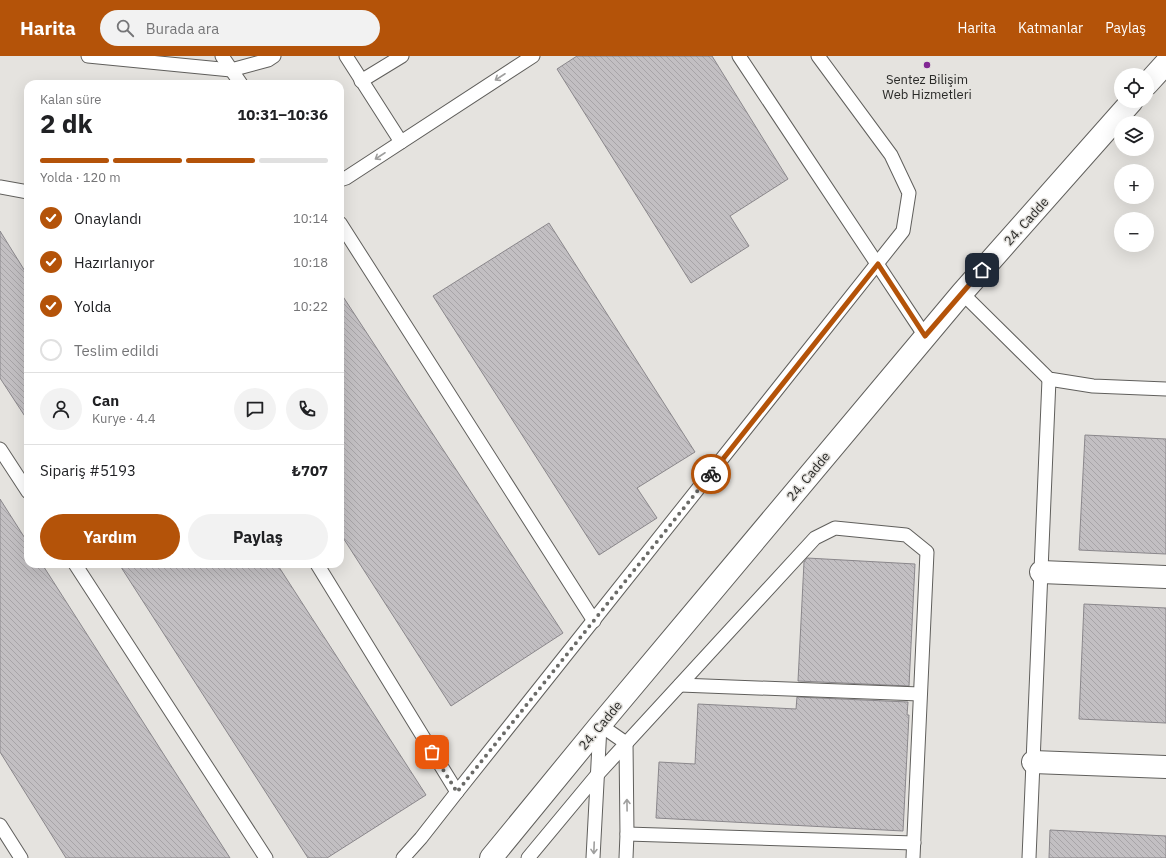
<!DOCTYPE html>
<html lang="tr">
<head>
<meta charset="utf-8">
<style>
  :root { --surface:#fff; --page:#f2f2f2; --text:#202124; --muted:#757577; --line:#e0e0e0; --accent:#b45309 }
  body { margin:0; font-family:"IBM Plex Sans",sans-serif; background:var(--page); color:var(--text); height:100vh; display:flex; flex-direction:column; font-size:15px; white-space:nowrap }
  * { box-sizing:border-box; margin:0 }
  p { font-size:13px; color:var(--muted) }
  .icon { flex:none; width:22px; height:22px; fill:none; stroke:currentColor; stroke-width:2; stroke-linecap:round; stroke-linejoin:round }
  .map { position:relative; flex:1; overflow:hidden }
  .panel { position:absolute; left:24px; top:24px; width:320px; height:488px; display:flex; flex-direction:column; background:var(--surface); border-radius:12px; box-shadow:0 4px 16px #0002 }
  .panel>* { flex:none }
  .fabs { position:absolute; left:1114px; top:12px; display:grid; gap:8px }
  .fabs a { display:grid; place-items:center; width:40px; height:40px; border-radius:50%; background:var(--surface); box-shadow:0 4px 16px #0002; font-size:20px }
  .pin { position:absolute; display:grid; place-items:center; width:34px; height:34px; color:#fff; margin:-17px; border-radius:8px; box-shadow:0 2px 6px #0006 }
  .courier { position:absolute; display:grid; place-items:center; width:40px; height:40px; margin:-20px; border:3px solid #b45309; border-radius:50%; background:#fff; color:#222; box-shadow:0 1px 5px #0007 }
  .head em { font-style:normal; font-weight:700 }
  .head div { display:flex; flex-direction:column-reverse }
  .head { display:flex; align-items:center; justify-content:space-between; height:68px; padding:0 16px }
  h1 { font-size:26px; font-weight:700; line-height:30px }
  .bar { display:grid; grid-template-columns:repeat(4,1fr); gap:6px 4px; align-content:center; height:48px; padding:0 16px }
  .bar i { height:5px; border-radius:3px; background:var(--line) }
  .bar .active { background:var(--accent) }
  .bar p { grid-column:span 4 }
  .line { display:flex; align-items:center; gap:10px; padding:0 16px; border-top:1px solid var(--line) }
  .line div { flex:1 }
  .round { display:grid; place-items:center; flex:none; width:42px; height:42px; border-radius:21px; background:var(--page) }
  ol { padding:0 16px; list-style:none }
  li { display:flex; align-items:center; gap:12px; height:44px }
  li p { margin-inline-start:auto }
  li .icon { padding:4px; border-radius:50%; background:var(--accent); color:#fff; stroke-width:4 }
  li:last-child { color:var(--muted) }
  li i { width:22px; height:22px; border:2px solid var(--line); border-radius:50% }
  .cta { display:flex; gap:8px; margin-top:auto; padding:8px 16px }
  .cta a { flex:1; height:46px; border-radius:24px; background:var(--accent); color:#fff; font-size:16px; font-weight:700; line-height:46px; text-align:center }
  .cta a+a { background:var(--page); color:var(--text) }
  header { display:flex; align-items:center; gap:24px; box-sizing:border-box; height:56px; padding:0 20px; background:var(--accent); color:#fff }
  header strong { font-size:19px }
  nav { display:flex; gap:22px; margin-inline-start:auto; font-size:14px }
  .search { width:280px; height:36px; background:var(--page); display:flex; align-items:center; gap:10px; box-sizing:border-box; padding:0 14px; border-radius:22px; color:var(--muted); font-size:15px }
  .map>svg:first-child { display:block }
  .building { fill:url(#building-back-hatch); stroke:#8a878b }
  .lines { fill:none; stroke-linecap:round; stroke-linejoin:round }
  .lane-casing { stroke:#605f5c; stroke-width:15 }
  .street-casing { stroke:#605f5c; stroke-width:24 }
  .secondary-casing { stroke:#605f5c; stroke-width:24 }
  .lane { stroke:#fff; stroke-width:13 }
  .street { stroke:#fff; stroke-width:22 }
  .secondary { stroke:#fff; stroke-width:22 }
  .oneway { stroke:#9f9f9e }
  .done { stroke:#6b6b68; stroke-width:4; stroke-dasharray:0 7.2 }
  .route { stroke:#b45309; stroke-width:5 }
  .poi-dot { fill:#822793; stroke:#e5e3df; stroke-width:1.5 }
  .labels { text-anchor:middle; stroke-width:3; stroke-linejoin:round; paint-order:stroke }
  .poi-label { font-size:13px; fill:#2a2a28; stroke:#e5e3df }
  .street-label { font-size:13px; fill:#2a2a28; stroke:#e5e3df }
</style>
</head>
<body>
<header>
<strong>Harita</strong>
<div class="search"><svg class="icon" aria-label="search" viewBox="0 0 24 24"><circle cx="10" cy="10" r="6"/><path d="M15 15l6 6"/></svg>Burada ara</div>
<nav><a>Harita</a><a>Katmanlar</a><a>Paylaş</a></nav>
</header>
<div class="map">
<svg width="1166" height="802" viewBox="0 0 1166 802">
  <defs>
    <pattern id="building-back-hatch" width="6" height="6" patternUnits="userSpaceOnUse"><rect width="6" height="6" fill="#c2bfc2"/><path d="M-1 5l2 2M0 0l6 6M5-1l2 2" fill="none" stroke="#a7a4a7"/></pattern>
  </defs>
  <rect width="100%" height="100%" fill="#e5e3df"/>
  <g class="building">
    <polygon points="577,0 712,0 788,123 730,160 749,190 691,227 557,13"/>
    <polygon points="549,167 695,396 637,432 657,462 599,499 433,240"/>
    <polygon points="0,175 28,220 28,365 0,322"/>
    <polygon points="340,236 563,577 451,650 340,477"/>
    <polygon points="1085,379 1166,383 1166,498 1079,494"/>
    <polygon points="0,443 28,487 28,508 42,508 230,802 66,802 0,696"/>
    <polygon points="807,502 915,508 909,630 798,625 804,506"/>
    <polygon points="119,508 277,508 426,739 327,802 308,802"/>
    <polygon points="1084,548 1166,552 1166,667 1079,663"/>
    <polygon points="797,641 908,646 907,659 909,659 903,775 656,762 659,706 695,708 698,648 796,653"/>
    <polygon points="1050,774 1166,780 1166,802 1049,802"/>
  </g>
  <g class="lines">
    <defs>
      <g id="lane">
        <polyline points="88,0 231,14 268,4 274,0"/>
        <polyline points="222,0 241,28"/>
        <polyline points="346,0 401,86"/>
        <polyline points="739,0 925,280"/>
        <polyline points="361,25 402,0"/>
        <polyline points="340,124 346,122 533,0"/>
        <polyline points="0,131 28,136"/>
        <polyline points="340,167 594,565"/>
        <polyline points="962,237 1049,323 1093,330 1166,333"/>
        <polyline points="0,393 28,436"/>
        <polyline points="75,508 266,802"/>
        <polyline points="317,508 457,736"/>
        <polyline points="680,629 920,638"/>
        <polyline points="600,669 626,687 627,778 626,802"/>
        <polyline points="0,769 21,802"/>
        <polyline points="627,778 914,787"/>
        <polyline points="403,802 421,782 457,736 903,175 909,137 891,99 818,0"/>
        <polyline points="528,802 597,719 815,482 835,472 906,479 927,496 913,802"/>
        <polyline points="593,802 600,670"/>
        <polyline points="1029,802 1049,323"/>
      </g>
      <g id="street">
        <polyline points="1041,516 1166,521"/>
        <polyline points="1033,706 1166,711"/>
      </g>
      <g id="secondary">
        <polyline points="1147,28 1166,7"/>
        <polyline points="491,802 600,669 962,237 1132,45"/>
      </g>
    </defs>
    <use href="#lane" class="lane-casing"/>
    <use href="#street" class="street-casing"/>
    <use href="#secondary" class="secondary-casing"/>
    <use href="#lane" class="lane"/>
    <use href="#street" class="street"/>
    <use href="#secondary" class="secondary"/>
  </g>
  <defs><path id="oneway-shaft" d="M-6 0H5M1.5-3L5.5 0L1.5 3" fill="none" stroke-width="1.6" stroke-linecap="round" stroke-linejoin="round"/></defs>
  <g class="oneway">
    <use href="#oneway-shaft" transform="translate(500 21) rotate(147)"/>
    <use href="#oneway-shaft" transform="translate(380 100) rotate(147)"/>
    <use href="#oneway-shaft" transform="translate(627 749) rotate(-91)"/>
    <use href="#oneway-shaft" transform="translate(594 792) rotate(92)"/>
  </g>
  <g class="lines">
    <polyline class="done" points="432,696 457,736 711,418"/>
    <polyline class="route" points="711,418 878,208 925,280 982,214"/>
  </g>
  <circle class="poi-dot" cx="927" cy="9" r="4"/>
  <g class="labels">
    <g class="poi-label">
      <text x="927" y="28">Sentez Bilişim<tspan x="927" dy="15">Web Hizmetleri</tspan></text>
    </g>
    <g class="street-label">
      <text transform="translate(1026 165) rotate(-48)" y="5">24. Cadde</text>
      <text transform="translate(808 420) rotate(-50)" y="5">24. Cadde</text>
      <text transform="translate(600 669) rotate(-50)" y="5">24. Cadde</text>
    </g>
  </g>
</svg>
<div class="fabs">
<a><svg class="icon" aria-label="locate" viewBox="0 0 24 24"><circle cx="12" cy="12" r="6"/><path d="M12 2v4M12 18v4M2 12h4M18 12h4"/></svg></a>
<a><svg class="icon" aria-label="layers" viewBox="0 0 24 24"><path d="M12 4l9 5-9 5-9-5zM3 14l9 5 9-5"/></svg></a>
<a>+</a>
<a>−</a>
</div>
<div class="pin" style="left:432px;top:696px;background:#ea580c"><svg class="icon" aria-label="bag" viewBox="0 0 24 24"><path d="M5 8h14l-1 12H6zM9 8a3 3 0 0 1 6 0"/></svg></div>
<div class="pin" style="left:982px;top:214px;background:#1f2937"><svg class="icon" aria-label="home" viewBox="0 0 24 24"><path d="M3 11l9-7 9 7M6 9v11h12V9"/></svg></div>
<div class="courier" style="left:711px;top:418px"><svg class="icon" aria-label="bike" viewBox="0 0 24 24"><circle cx="6" cy="16" r="4"/><circle cx="18" cy="16" r="4"/><path d="M6 16l4-8h5l3 8M10 8l3 8H6M13 5h3"/></svg></div>
<section class="panel">
<div class="head"><div><h1>2 dk</h1><p>Kalan süre</p></div><em>10:31–10:36</em></div>
<div class="bar"><i class="active"></i><i class="active"></i><i class="active"></i><i></i><p>Yolda · 120 m</p></div>
<ol>
<li><svg class="icon" aria-label="check" viewBox="0 0 24 24"><path d="M5 12l5 5 9-10"/></svg>Onaylandı<p>10:14</p></li>
<li><svg class="icon" aria-label="check" viewBox="0 0 24 24"><path d="M5 12l5 5 9-10"/></svg>Hazırlanıyor<p>10:18</p></li>
<li><svg class="icon" aria-label="check" viewBox="0 0 24 24"><path d="M5 12l5 5 9-10"/></svg>Yolda<p>10:22</p></li>
<li><i></i>Teslim edildi</li>
</ol>
<div class="line" style="height:72px"><a class="round"><svg class="icon" aria-label="person" viewBox="0 0 24 24"><circle cx="12" cy="8" r="4"/><path d="M4 21q1-7 8-7t8 7"/></svg></a><div><b>Can</b><p>Kurye · 4.4</p></div><a class="round"><svg class="icon" aria-label="chat" viewBox="0 0 24 24"><path d="M4 5h16v11H9l-5 4z"/></svg></a><a class="round"><svg class="icon" aria-label="phone" viewBox="0 0 24 24"><path d="M5 4h4l2 5-3 2q2 4 5 5l2-3 5 2v4C11 20 4 13 5 4z"/></svg></a></div>
<div class="line" style="height:52px"><div>Sipariş #5193</div><b>₺707</b></div>
<div class="cta"><a>Yardım</a><a>Paylaş</a></div>
</section>
</div>
</body>
</html>
